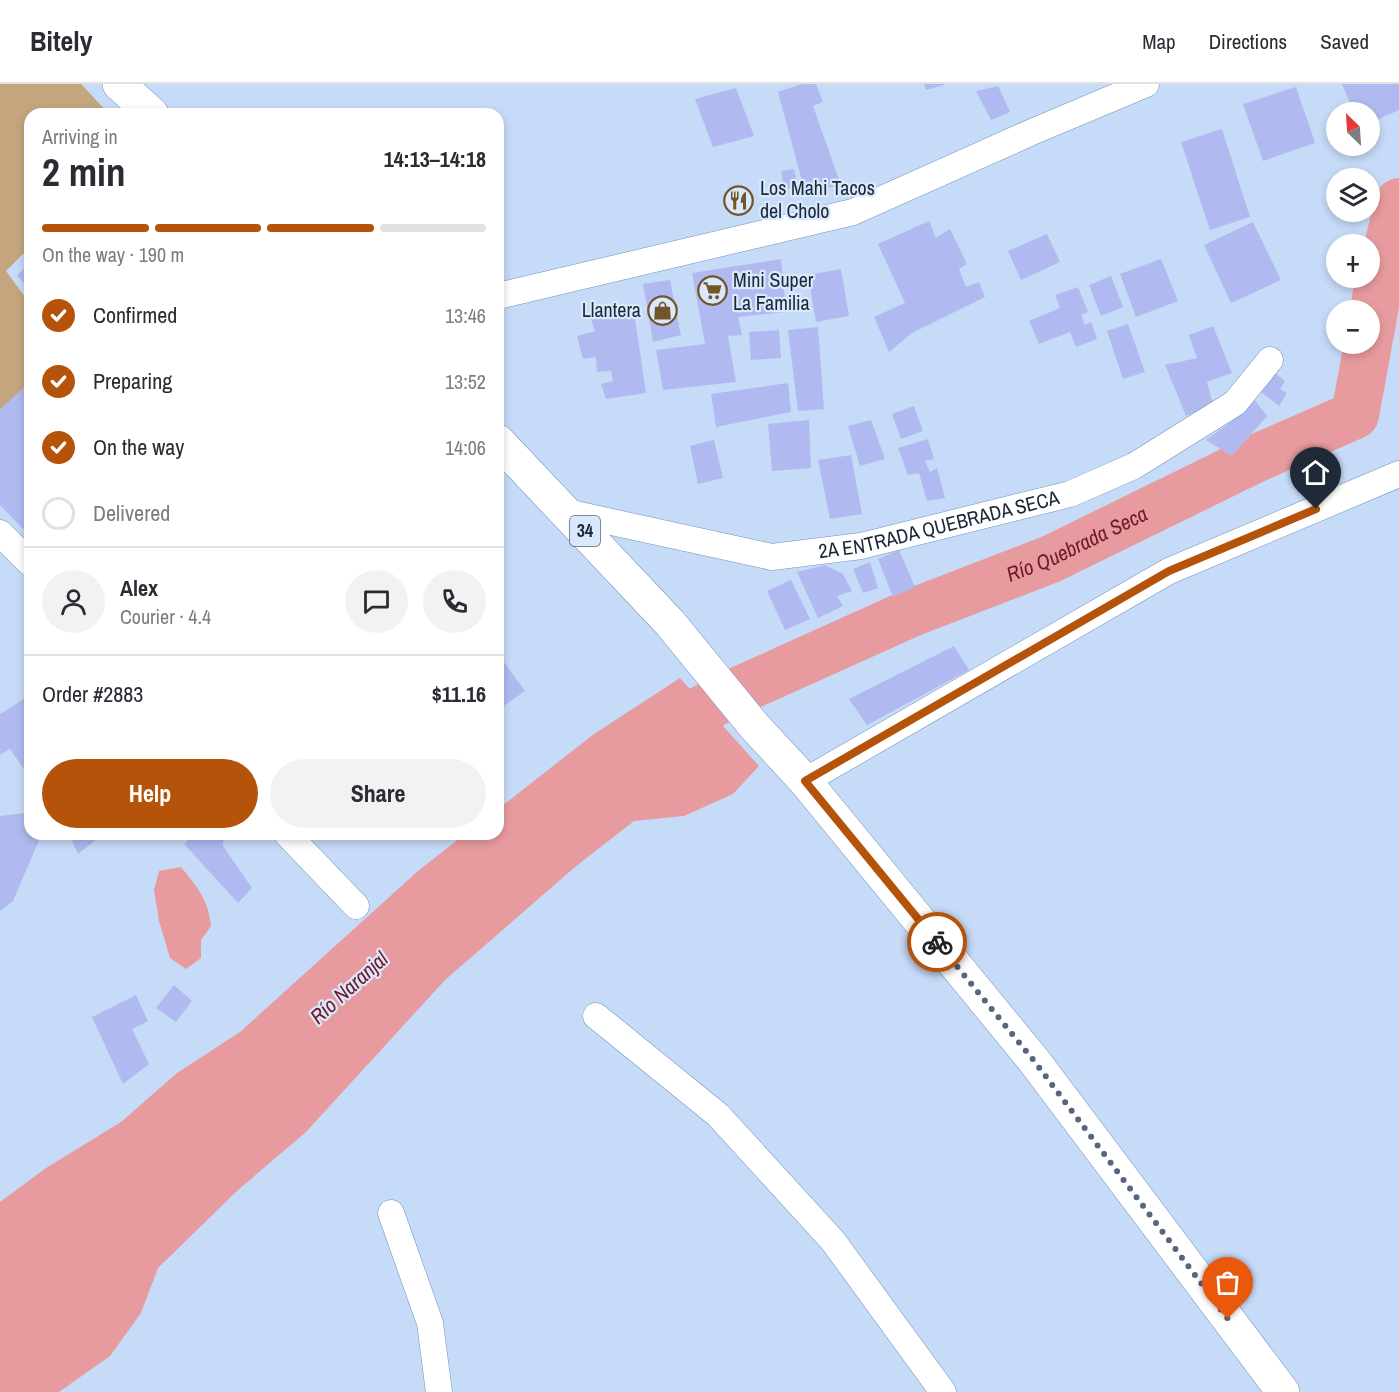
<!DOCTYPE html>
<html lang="en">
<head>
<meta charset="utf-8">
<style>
  :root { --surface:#fff; --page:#f2f2f3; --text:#2b2b33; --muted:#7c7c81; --line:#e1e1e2; --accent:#b45309 }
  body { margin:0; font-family:"Archivo Narrow",sans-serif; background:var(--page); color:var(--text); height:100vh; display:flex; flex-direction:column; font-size:22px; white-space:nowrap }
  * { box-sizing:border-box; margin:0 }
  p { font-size:20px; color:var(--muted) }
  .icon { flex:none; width:33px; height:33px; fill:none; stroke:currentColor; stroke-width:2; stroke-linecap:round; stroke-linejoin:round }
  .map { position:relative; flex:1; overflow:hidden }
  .sheet { position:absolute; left:24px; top:24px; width:480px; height:732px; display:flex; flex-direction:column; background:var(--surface); border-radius:18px; box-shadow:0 3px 9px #0003 }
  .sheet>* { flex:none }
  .needle { width:39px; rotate:335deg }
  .buttons { position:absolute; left:1326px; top:18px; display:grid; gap:12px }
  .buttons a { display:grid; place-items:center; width:54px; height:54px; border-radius:50%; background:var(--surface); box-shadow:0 3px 9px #0003; font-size:30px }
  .pin { position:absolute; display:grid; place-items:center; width:51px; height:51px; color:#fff; margin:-62px -26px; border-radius:50% 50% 50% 0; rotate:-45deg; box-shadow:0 0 6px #0007 }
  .pin .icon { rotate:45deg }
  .courier { position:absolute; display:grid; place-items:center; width:60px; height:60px; margin:-30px; border:4px solid #b45309; border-radius:50%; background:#fff; color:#222; box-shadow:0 2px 8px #0007 }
  .headline em { font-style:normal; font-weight:700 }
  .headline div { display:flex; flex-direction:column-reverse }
  .headline { display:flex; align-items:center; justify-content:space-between; height:102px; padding:0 18px }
  h1 { font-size:39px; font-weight:700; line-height:45px }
  .bar { display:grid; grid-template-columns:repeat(4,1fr); gap:9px 6px; align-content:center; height:72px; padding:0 18px }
  .bar i { height:8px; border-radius:4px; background:var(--line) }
  .bar .selected { background:var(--accent) }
  .bar p { grid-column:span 4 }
  .line { display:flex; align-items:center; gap:15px; padding:0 18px; border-top:2px solid var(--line) }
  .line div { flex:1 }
  .round { display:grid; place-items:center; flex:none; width:63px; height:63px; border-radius:32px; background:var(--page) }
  ol { padding:0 18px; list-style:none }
  li { display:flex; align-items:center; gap:18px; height:66px }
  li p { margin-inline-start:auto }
  li .icon { padding:6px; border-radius:50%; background:var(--accent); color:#fff; stroke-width:4 }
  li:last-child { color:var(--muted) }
  li i { width:33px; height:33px; border:3px solid var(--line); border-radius:50% }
  .action { display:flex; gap:12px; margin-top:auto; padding:12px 18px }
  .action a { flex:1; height:69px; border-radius:36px; background:var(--accent); color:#fff; font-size:24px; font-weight:700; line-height:69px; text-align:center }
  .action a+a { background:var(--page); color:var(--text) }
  header { display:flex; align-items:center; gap:36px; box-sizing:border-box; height:84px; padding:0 30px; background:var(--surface); border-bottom:2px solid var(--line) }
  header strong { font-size:28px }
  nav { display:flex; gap:33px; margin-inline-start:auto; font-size:21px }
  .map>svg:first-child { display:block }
  .green { fill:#c3a67d }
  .water { fill:#e89b9e }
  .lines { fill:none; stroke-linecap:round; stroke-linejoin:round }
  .river { stroke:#e89b9e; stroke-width:48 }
  .building { fill:#b0baf0 }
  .minor-casing { stroke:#6f91be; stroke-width:27 }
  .highway-casing { stroke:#6f91be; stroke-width:34 }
  .minor { stroke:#fff; stroke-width:26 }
  .highway { stroke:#fff; stroke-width:33 }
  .done { stroke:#56667c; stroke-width:6; stroke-dasharray:0 10.8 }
  .route { stroke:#b45309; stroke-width:8 }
  .labels { text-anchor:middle; stroke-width:4.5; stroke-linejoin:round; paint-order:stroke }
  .shield { fill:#d9e8fb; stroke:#536173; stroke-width:1.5 }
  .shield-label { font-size:18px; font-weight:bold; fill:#1a2739 }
  .poi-label { font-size:20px; fill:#1a2739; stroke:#d9e8fb; text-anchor:start }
  .street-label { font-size:20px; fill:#1a2739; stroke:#d9e8fb }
  .water-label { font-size:21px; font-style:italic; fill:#711727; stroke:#d9e8fb }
</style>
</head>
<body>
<header>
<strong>Bitely</strong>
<nav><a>Map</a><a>Directions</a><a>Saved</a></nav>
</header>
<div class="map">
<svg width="1399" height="1308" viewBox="0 0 1399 1308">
  <rect width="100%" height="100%" fill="#c6dbf8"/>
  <polygon class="green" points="0,0 81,0 109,30 30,30 30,163 6,187 30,220 30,298 0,326"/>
  <g class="water">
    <polygon points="680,594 759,682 733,710 684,732 634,737 575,783 445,896 306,1048 238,1106 158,1184 141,1229 110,1272 59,1308 0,1308 0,1118 46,1084 121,1038 177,989 240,948 418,787 465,750 498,750 498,725 594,650"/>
    <path d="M181 783C198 804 208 815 211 842L201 856V874L186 885 170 874 159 837 154 806 159 787Z"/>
  </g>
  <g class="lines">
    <g class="river">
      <polyline points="1370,250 1378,202 1399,118"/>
      <path id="s1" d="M651 659 688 633 729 611 911 529 1051 475 1257 374 1355 331 1368 260"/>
    </g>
  </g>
  <g class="building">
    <polygon points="802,0 816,0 823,18 813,22 841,101 805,108 778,8"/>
    <polygon points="924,0 944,0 944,1 926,6"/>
    <polygon points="1342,0 1399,0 1399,26 1370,39 1370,28 1354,28"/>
    <polygon points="998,2 1010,28 991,36 976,7"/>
    <polygon points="1296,3 1315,59 1263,77 1243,20"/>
    <polygon points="736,4 754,52 713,63 695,15"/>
    <polygon points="1222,45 1250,133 1210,146 1181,58"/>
    <polygon points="794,85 798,103 784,105 781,87"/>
    <polygon points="929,137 936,154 950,145 967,180 959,185 966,203 979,198 985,213 912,249 889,268 874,233 905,219 878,160"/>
    <polygon points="1253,138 1281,196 1231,219 1204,161"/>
    <polygon points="1047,150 1060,178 1021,196 1008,167"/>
    <polygon points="781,175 786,228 738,233 742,251 728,252 736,298 663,306 656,266 705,260 692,189"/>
    <polygon points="1161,175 1178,217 1136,233 1120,190"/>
    <polygon points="30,180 30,207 17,191"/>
    <polygon points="841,185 849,232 816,238 808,191"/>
    <polygon points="1111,192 1123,223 1101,232 1089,201"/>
    <polygon points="670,196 681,251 653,258 643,200"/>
    <polygon points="1078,203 1088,228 1081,231 1085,241 1091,238 1097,255 1076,263 1070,248 1039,260 1029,237 1060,224 1055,211"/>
    <polygon points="634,228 646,309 606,315 601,300 613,297 611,287 597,288 596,273 583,275 577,252 595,247 590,232"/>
    <polygon points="1128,240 1145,288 1123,295 1107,247"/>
    <polygon points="1213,242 1232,289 1207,298 1213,320 1186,332 1165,281 1197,274 1189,251"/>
    <polygon points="818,243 824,325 798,327 788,246"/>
    <polygon points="779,246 781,274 751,276 749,248"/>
    <polygon points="1275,289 1285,297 1280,305 1287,309 1279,322 1261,308"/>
    <polygon points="30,298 30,438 23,445 0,421 0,326"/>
    <polygon points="788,299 791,328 716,343 711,310"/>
    <polygon points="1253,314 1267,332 1232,372 1206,356 1235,335"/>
    <polygon points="914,322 923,347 901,355 892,330"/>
    <polygon points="809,336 811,384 772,387 768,340"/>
    <polygon points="871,336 885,375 860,382 848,342"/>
    <polygon points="928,355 934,375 925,377 930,388 937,384 945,414 927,417 919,389 908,391 898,364"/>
    <polygon points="714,356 723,394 698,400 690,362"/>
    <polygon points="851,371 862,430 830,435 818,376"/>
    <polygon points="899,466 915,503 893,513 878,475"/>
    <polygon points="870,478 878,504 863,509 853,485"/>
    <polygon points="825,481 843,490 852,507 837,512 843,522 818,534 797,488"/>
    <polygon points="791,496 810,535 785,546 767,507"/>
    <polygon points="954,562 969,586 867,641 849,615"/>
    <polygon points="504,578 525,607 498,626 498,582"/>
    <polygon points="30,611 30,690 28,691 10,665 0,671 0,630"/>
    <polygon points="25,729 30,738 30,750 38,750 40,754 13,817 0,827 0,732"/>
    <polygon points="69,750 99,750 97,755 78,770"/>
    <polygon points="194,750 224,750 223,762 252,804 238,819 184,760"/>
    <polygon points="174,901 192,917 176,938 156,924"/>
    <polygon points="136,911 148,937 132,945 149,980 123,1000 92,933"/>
  </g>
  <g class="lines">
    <defs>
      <g id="minor">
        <polyline points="498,212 853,128 1032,48 1146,0"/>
        <path id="s2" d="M566 428 772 473 861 462 1070 410 1134 382 1235 319 1270 276"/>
        <polyline points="0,449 30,479"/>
        <polyline points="805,697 1169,487 1399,390"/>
        <polyline points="287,750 356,822"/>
        <polyline points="596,932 718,1031 833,1157 943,1308"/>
        <polyline points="391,1129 430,1239 439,1308"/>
      </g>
      <g id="highway">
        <polyline points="119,0 152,30"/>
        <polyline points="498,357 670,539 755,643 805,697 1035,978 1283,1308"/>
      </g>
    </defs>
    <use href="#minor" class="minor-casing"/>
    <use href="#highway" class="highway-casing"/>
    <use href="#minor" class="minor"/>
    <use href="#highway" class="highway"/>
  </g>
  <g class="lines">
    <polyline class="done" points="937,858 1035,978 1228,1235"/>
    <polyline class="route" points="937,858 805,697 1169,487 1316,425"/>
  </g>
  <defs>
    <symbol id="restaurant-ring" viewBox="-11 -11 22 22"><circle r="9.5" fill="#d9e8fb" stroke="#725529" stroke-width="1.5"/><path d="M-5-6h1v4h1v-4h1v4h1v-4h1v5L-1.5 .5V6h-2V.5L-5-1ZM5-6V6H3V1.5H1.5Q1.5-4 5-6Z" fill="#725529"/></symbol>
    <symbol id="supermarket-ring" viewBox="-11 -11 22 22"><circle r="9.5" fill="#d9e8fb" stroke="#725529" stroke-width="1.5"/><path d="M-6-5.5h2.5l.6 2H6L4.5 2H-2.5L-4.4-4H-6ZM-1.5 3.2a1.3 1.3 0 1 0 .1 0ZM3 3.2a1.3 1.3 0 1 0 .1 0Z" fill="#725529"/></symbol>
    <symbol id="shop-ring" viewBox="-11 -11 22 22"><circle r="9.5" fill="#d9e8fb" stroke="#725529" stroke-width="1.5"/><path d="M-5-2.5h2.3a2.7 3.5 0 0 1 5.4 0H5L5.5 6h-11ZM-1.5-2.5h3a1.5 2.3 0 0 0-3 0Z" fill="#725529"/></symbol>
  </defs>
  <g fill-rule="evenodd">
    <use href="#restaurant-ring" x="722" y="100" width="33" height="33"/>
    <use href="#supermarket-ring" x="696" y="190" width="33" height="33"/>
    <use href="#shop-ring" x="646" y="210" width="33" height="33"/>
  </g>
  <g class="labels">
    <rect class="shield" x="570" y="432" width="30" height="30" rx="4.5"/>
    <g class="shield-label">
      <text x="585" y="453">34</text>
    </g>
    <g class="poi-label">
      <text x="760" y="111">Los Mahi Tacos<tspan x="760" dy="23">del Cholo</tspan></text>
      <text x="733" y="203">Mini Super<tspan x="733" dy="23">La Familia</tspan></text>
      <text x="641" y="233" text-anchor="end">Llantera</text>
    </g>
    <g class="street-label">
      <text dy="7" stroke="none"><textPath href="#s2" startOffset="381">2A ENTRADA QUEBRADA SECA</textPath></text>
    </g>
    <g class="water-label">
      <text dy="7" stroke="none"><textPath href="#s1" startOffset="471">Río Quebrada Seca</textPath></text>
      <text transform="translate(349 904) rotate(-42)" y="7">Río Naranjal</text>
    </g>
  </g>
</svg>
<div class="buttons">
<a><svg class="needle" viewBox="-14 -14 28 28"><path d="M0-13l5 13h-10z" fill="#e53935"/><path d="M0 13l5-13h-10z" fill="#7c7c81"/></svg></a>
<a><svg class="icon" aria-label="layers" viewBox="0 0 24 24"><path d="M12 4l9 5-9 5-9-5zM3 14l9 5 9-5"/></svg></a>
<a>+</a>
<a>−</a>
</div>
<div class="pin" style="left:1228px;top:1235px;background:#ea580c"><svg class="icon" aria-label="bag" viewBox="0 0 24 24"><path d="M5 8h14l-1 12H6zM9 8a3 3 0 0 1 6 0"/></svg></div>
<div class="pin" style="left:1316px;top:425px;background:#1f2937"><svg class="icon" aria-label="home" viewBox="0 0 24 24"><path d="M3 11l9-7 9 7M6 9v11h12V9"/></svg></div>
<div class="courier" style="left:937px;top:858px"><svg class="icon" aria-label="bike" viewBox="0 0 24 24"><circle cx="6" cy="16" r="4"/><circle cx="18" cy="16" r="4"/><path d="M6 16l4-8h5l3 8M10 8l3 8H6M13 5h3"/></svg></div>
<section class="sheet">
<div class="headline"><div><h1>2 min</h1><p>Arriving in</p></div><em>14:13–14:18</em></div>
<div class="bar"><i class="selected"></i><i class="selected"></i><i class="selected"></i><i></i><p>On the way · 190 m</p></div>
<ol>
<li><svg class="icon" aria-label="check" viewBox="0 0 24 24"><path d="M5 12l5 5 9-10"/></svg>Confirmed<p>13:46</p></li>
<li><svg class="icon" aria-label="check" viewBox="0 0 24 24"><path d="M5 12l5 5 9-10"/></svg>Preparing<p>13:52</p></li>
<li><svg class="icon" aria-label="check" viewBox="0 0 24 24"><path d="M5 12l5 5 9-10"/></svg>On the way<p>14:06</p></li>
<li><i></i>Delivered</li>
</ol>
<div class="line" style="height:108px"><a class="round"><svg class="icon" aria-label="person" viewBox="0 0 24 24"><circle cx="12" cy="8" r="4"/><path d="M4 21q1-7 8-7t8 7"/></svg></a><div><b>Alex</b><p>Courier · 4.4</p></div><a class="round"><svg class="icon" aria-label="chat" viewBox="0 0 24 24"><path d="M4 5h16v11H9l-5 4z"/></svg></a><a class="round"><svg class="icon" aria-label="phone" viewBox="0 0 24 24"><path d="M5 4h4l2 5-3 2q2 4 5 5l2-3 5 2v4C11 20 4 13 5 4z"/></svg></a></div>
<div class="line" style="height:78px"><div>Order #2883</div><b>$11.16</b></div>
<div class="action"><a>Help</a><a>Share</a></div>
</section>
</div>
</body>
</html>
